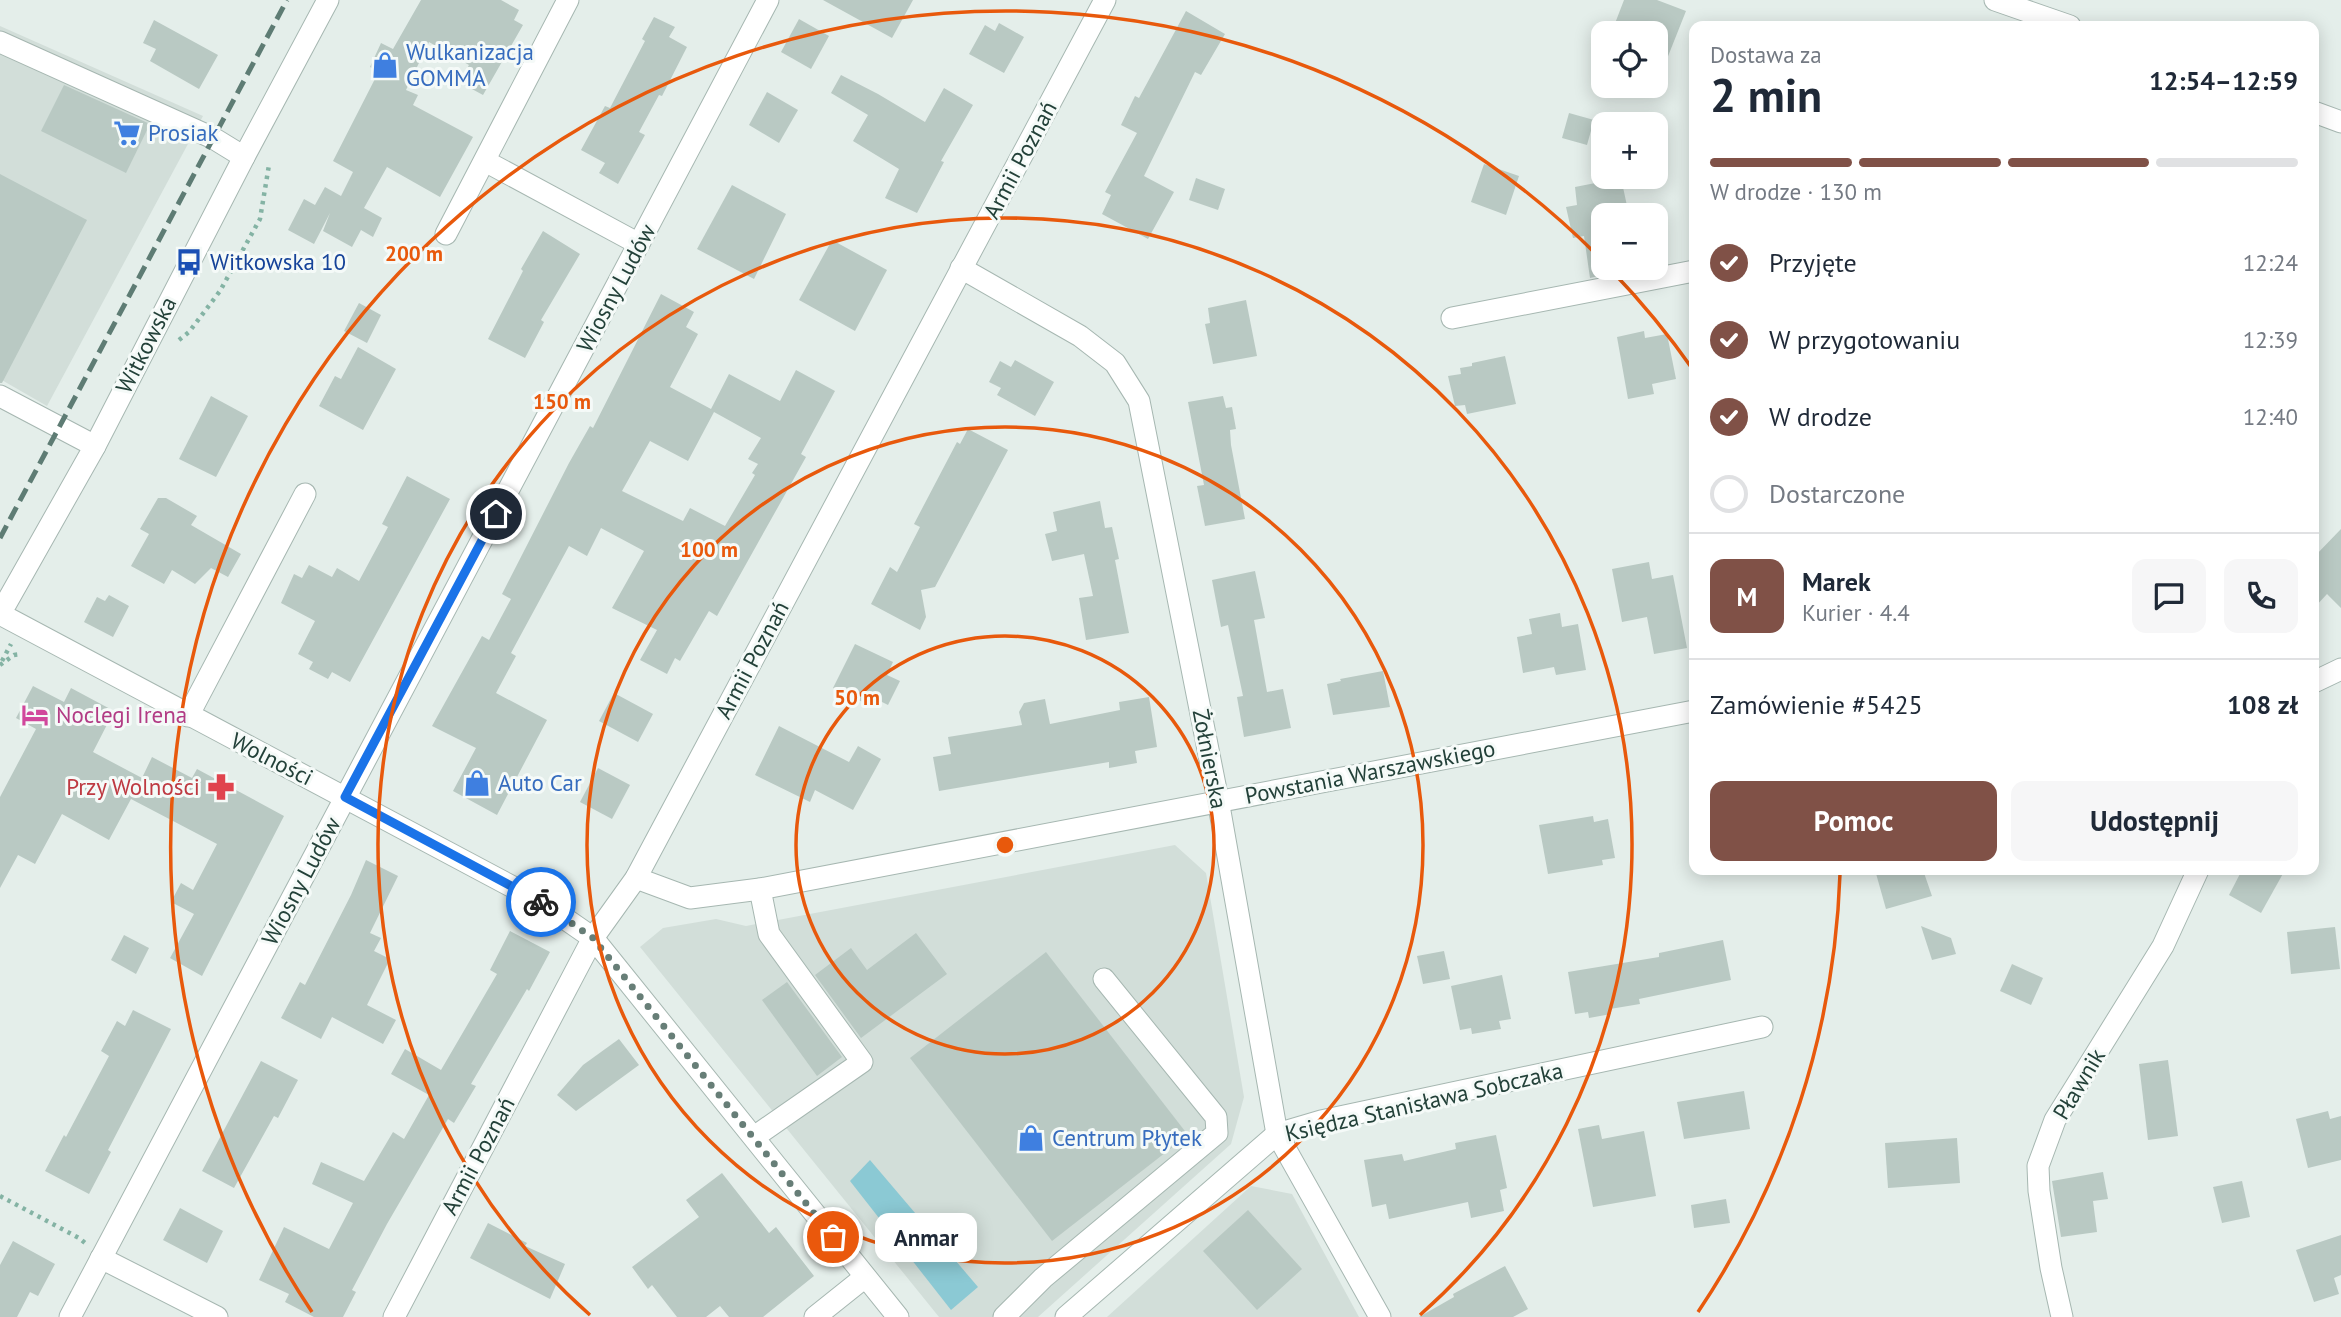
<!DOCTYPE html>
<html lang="pl">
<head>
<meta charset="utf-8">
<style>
  :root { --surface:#fff; --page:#f6f6f7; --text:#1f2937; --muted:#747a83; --line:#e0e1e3; --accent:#805147 }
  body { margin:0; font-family:"PT Sans",sans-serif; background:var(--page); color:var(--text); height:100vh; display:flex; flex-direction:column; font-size:26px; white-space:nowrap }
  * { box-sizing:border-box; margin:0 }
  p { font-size:23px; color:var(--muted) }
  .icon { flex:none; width:38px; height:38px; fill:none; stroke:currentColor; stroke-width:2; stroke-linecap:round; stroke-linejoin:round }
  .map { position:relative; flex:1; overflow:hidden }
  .sheet { position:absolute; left:1689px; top:21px; width:630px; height:854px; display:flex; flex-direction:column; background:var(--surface); border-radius:14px; box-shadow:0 4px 18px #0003 }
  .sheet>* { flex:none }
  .buttons { position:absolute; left:1591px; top:21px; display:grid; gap:14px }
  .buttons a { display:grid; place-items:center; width:77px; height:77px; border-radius:14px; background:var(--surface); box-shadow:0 4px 18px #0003; font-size:35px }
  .pin { position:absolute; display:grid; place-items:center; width:60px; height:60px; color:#fff; margin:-30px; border:4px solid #fff; border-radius:50%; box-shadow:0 2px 7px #0007 }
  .courier { position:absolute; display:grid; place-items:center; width:70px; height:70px; margin:-35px; border:5px solid #1a73e8; border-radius:50%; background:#fff; color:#222; box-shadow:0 2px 9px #0007 }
  .bubble { position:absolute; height:49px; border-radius:14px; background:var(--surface); box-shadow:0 4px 18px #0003; font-size:23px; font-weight:600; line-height:49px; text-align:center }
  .headline em { font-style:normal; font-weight:600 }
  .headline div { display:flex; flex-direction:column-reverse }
  .headline { display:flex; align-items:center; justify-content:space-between; height:119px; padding:0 21px }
  h1 { font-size:46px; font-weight:600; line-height:52px }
  .bar { display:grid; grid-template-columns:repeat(4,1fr); gap:10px 7px; align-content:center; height:84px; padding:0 21px }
  .bar i { height:9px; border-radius:5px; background:var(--line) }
  .bar .active { background:var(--accent) }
  .bar p { grid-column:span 4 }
  .line { display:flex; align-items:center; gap:18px; padding:0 21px; border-top:2px solid var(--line) }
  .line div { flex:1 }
  .round { display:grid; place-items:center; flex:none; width:74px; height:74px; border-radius:14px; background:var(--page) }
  ol { padding:0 21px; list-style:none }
  li { display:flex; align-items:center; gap:21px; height:77px }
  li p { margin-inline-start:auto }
  li .icon { padding:7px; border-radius:50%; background:var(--accent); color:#fff; stroke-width:4 }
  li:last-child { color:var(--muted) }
  li i { width:38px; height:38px; border:4px solid var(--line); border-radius:50% }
  .button { display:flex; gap:14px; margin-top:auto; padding:14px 21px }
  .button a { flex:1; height:80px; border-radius:14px; background:var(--accent); color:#fff; font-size:28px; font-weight:600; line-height:80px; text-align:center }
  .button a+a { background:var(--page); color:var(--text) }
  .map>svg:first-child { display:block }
  .built { fill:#d2ded9 }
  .water { fill:#8bc9d4 }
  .building { fill:#b9c9c3; fill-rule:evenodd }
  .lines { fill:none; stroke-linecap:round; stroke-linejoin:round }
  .minor-casing { stroke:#a6b7b1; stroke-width:23 }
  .path { stroke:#84b3a4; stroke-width:4.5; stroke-dasharray:3.5 5; stroke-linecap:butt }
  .minor { stroke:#fff; stroke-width:21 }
  .rail { stroke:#5e7c74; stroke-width:5; stroke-dasharray:14 7; stroke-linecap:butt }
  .done { stroke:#677e77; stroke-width:7; stroke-dasharray:0 12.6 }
  .route { stroke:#1a73e8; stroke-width:9 }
  .ring { fill:none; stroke:#e8590c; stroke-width:3.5 }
  .labels { text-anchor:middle; stroke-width:6; stroke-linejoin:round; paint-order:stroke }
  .shop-label { font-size:23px; fill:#366cbe; stroke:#f5faf8; text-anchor:start }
  .street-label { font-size:23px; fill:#234139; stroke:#f5faf8 }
  .transit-label { font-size:23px; fill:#164399; stroke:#f5faf8; text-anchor:start }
  .hotel-label { font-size:23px; fill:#b23c85; stroke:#f5faf8; text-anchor:start }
  .health-label { font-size:23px; fill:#be3a42; stroke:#f5faf8; text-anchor:end }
  .centre { fill:#e8590c; stroke:#f5faf8; stroke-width:3.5 }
  .ring-label { font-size:21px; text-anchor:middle; font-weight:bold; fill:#e8590c; stroke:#f5faf8; stroke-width:6; stroke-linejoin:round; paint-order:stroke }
</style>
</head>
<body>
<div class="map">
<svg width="2341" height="1317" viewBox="0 0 2341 1317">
  <rect width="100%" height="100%" fill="#e4eeea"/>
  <g class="built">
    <polygon points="0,26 203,116 47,406 0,379"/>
    <polygon points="1175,845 1206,873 1244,1097 1231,1144 1038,1317 939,1317 640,947 663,928 716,919 746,926"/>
    <polygon points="1251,1186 1292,1194 1359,1317 1107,1317"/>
  </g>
  <polygon class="water" points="870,1160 978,1287 951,1310 850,1181"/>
  <g class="building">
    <polygon points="421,0 501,0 519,10 514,20 523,25 483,95 459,82 469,65 429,42 406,90 418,95 413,105 473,137 440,197 387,167 364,208 382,218 373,237 361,230 352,247 323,231 330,213 314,244 288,230 304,199 315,205 325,187 341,196 353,172 333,161 379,71 370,67 381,43 393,49"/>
    <polygon points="823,0 913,0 892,38"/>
    <polygon points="1624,0 1657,0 1686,11 1657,84 1656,33 1631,33 1614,26"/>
    <polygon points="1186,11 1225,34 1201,75 1195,72 1144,176 1174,192 1148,239 1102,214 1111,195 1105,192 1137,133 1121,125 1135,96 1139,98"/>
    <polygon points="654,17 675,27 669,37 687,47 662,96 659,95 639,132 645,135 618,184 599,173 605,163 581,150 605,106 610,108 645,41 642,39"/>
    <polygon points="799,19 829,36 811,69 781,52"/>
    <polygon points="154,20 218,55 199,89 150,61 156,49 143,43"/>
    <polygon points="999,23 1024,37 1004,73 969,54 985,25 995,31"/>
    <polygon points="841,75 878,94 925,122 944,88 973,105 941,161 944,162 917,213 885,198 899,169 853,141 868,115 831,93"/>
    <polygon points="64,85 150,124 126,173 41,131"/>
    <polygon points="767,92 798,110 779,143 749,125"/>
    <polygon points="1569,113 1594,120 1587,145 1562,138"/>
    <polygon points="1484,164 1519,176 1506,215 1471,202"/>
    <polygon points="0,174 87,220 2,383 0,383"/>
    <polygon points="1196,178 1225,189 1218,210 1189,200"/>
    <polygon points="1621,178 1629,215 1603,215 1603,275 1590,278 1584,236 1573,238 1566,207 1577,205 1575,187"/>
    <polygon points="732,185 786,214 754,279 697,249"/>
    <polygon points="543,231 580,254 541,320 544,322 525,358 488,339 523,271 521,269"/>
    <polygon points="832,240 887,270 855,331 799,300"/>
    <path d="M661 294 694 312 686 327 698 334 670 387 711 409 729 374 780 401 796 370 835 391 801 454 806 457 717 616 709 611 680 661 675 658 667 674 640 660 657 630 612 608 644 551 601 528 587 556 569 546 511 653 516 656 496 693 547 720 497 815 453 791 476 748 432 726 482 636 489 640 511 599 502 594 569 463 590 426 593 428ZM714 412 761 438 748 459 758 464 752 473 755 475 725 526 690 508 683 521 622 491 650 441 688 461Z"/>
    <polygon points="1246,300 1257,356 1213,364 1205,324 1210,323 1208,308"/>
    <polygon points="359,303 381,315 367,343 344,331"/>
    <polygon points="1644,331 1645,338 1667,334 1676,379 1652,384 1654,394 1628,399 1617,337"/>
    <polygon points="358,347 396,369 363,430 319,406 335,376 341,379"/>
    <polygon points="1505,356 1516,404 1467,414 1465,405 1455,406 1448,376 1461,374 1460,368 1472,366 1472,363"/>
    <polygon points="1015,360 1054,382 1035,416 997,395 1001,388 989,382 1000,361 1011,367"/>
    <polygon points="211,396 248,416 216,477 179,459"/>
    <polygon points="1223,396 1226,408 1232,407 1236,429 1230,430 1231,445 1245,519 1205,526 1197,486 1204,485 1188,402"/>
    <polygon points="968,429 1008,450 935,587 921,590 926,617 920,630 871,604 890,567 897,572 920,527 914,524 957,442 960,444"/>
    <polygon points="407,476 450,499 350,682 332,672 328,679 309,669 313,662 298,654 315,621 281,603 294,574 302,578 309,565 332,577 337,568 359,581 388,527 382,524"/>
    <polygon points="158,498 166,498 197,516 191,525 241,554 228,577 211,568 195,584 172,570 164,584 131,566 149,534 140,529"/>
    <polygon points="1100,501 1105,528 1112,527 1119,559 1115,560 1129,633 1086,640 1079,598 1093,596 1084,554 1052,561 1045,534 1057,531 1053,512"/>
    <polygon points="2341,529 2341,608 2327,594 2314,608 2314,557"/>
    <polygon points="1649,562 1652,579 1673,575 1687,648 1654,654 1647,617 1622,622 1612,569"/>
    <polygon points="1255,571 1265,618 1254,620 1267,692 1283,689 1291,728 1244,737 1237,697 1243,696 1228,625 1221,627 1212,580"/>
    <polygon points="109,595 129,606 113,637 84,622 97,597 105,601"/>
    <polygon points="1560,613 1562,627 1578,624 1586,670 1556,675 1554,667 1523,673 1517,637 1532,634 1529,619"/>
    <polygon points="855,644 893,662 887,675 900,681 888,705 874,698 871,706 833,688"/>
    <polygon points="1383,671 1390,707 1333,715 1327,684 1341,681 1340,679"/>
    <polygon points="33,686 64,702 71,688 114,711 93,752 142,778 152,757 192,778 197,769 284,816 202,976 170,958 194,914 171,902 181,883 193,890 217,844 131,799 109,840 62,814 35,864 18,855 0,888 0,797 36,729 16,718"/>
    <polygon points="614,693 653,714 638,742 599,721"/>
    <polygon points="1149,697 1157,747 1135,751 1137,763 1109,768 1109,762 939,791 933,757 951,754 948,737 1022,725 1019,712 1024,703 1045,699 1050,724 1120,710 1119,702"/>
    <polygon points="779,726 849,762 858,746 881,759 853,810 815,790 810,802 755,775"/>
    <polygon points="598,768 630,785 612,819 580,802"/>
    <polygon points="1593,816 1594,822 1608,819 1615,858 1602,860 1603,865 1548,874 1539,825"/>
    <polygon points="366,860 398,876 370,933 381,938 374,951 390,959 367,1005 396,1020 383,1044 332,1017 321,1039 281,1018 300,982 305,985 351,895"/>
    <polygon points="1875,870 1923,870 1932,896 1886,909"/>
    <polygon points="2242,870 2285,870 2261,913 2229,895"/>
    <polygon points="1921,926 1951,938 1956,954 1932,960"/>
    <polygon points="2335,927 2340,969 2291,974 2287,932"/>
    <polygon points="510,931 550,952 529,991 527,989 471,1084 476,1086 454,1123 448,1119 387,1224 352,1290 356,1292 343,1317 314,1317 285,1302 289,1294 259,1280 284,1227 329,1249 353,1203 312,1184 321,1162 364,1181 393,1132 404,1139 429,1095 391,1074 405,1049 441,1070 497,974 490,970"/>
    <polygon points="916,933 947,974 861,1038 815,975 851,948 867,970"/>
    <polygon points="124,935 149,948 136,974 111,960"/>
    <polygon points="1723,940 1731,980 1639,999 1640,1004 1610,1009 1611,1014 1589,1018 1588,1012 1575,1014 1568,972 1659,957 1659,953"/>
    <polygon points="1444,951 1450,979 1423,984 1417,956"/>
    <polygon points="1046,952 1188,1135 1052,1241 910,1058"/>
    <polygon points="2012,964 2043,978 2031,1005 2000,991"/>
    <polygon points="1502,975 1511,1019 1499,1021 1501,1029 1472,1034 1471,1028 1460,1030 1451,986"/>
    <polygon points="787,982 842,1057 817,1076 762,1000"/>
    <polygon points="133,1010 171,1029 108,1150 111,1152 89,1194 45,1171 64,1135 66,1137 109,1056 101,1051 117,1021 125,1026"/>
    <polygon points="619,1039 639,1065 576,1111 557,1095 583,1065"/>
    <polygon points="2168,1060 2178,1136 2148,1140 2139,1064"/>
    <polygon points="261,1061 298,1080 278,1118 274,1116 234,1188 202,1171"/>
    <polygon points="1744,1091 1750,1129 1684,1139 1677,1102"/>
    <polygon points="2328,1111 2330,1119 2341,1116 2341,1160 2308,1168 2296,1119"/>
    <polygon points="1599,1125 1602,1139 1644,1131 1656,1196 1593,1207 1578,1129"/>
    <polygon points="1496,1135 1507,1188 1500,1190 1504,1211 1471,1218 1468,1202 1389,1219 1386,1204 1372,1207 1364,1160 1402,1154 1404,1161 1456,1149 1455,1143"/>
    <polygon points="1957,1138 1960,1183 1888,1188 1885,1143"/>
    <polygon points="2103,1172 2108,1199 2093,1201 2097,1232 2061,1237 2052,1181"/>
    <polygon points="722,1173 769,1233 776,1227 814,1276 763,1317 729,1317 720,1306 706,1317 677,1317 652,1285 648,1289 632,1267 699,1217 686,1200"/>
    <polygon points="2242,1181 2250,1217 2222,1223 2213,1187"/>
    <polygon points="1726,1199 1730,1223 1694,1228 1691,1205"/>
    <polygon points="180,1208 223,1231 207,1263 163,1240"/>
    <polygon points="1248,1210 1302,1269 1257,1310 1203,1251"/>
    <polygon points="488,1223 527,1243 525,1246 565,1264 550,1299 470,1258"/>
    <polygon points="2341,1235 2341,1275 2334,1278 2339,1294 2314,1302 2296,1250"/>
    <polygon points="13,1241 55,1264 38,1296 30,1292 17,1317 0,1317 0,1265"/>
    <polygon points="1505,1266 1528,1309 1513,1317 1419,1317 1454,1297 1453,1294"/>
  </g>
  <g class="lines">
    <defs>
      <g id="minor">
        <polyline points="328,0 244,157 95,446 0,614 541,902 593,938 898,1317"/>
        <polyline points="1995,0 2070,26"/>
        <polyline points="0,42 213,138 244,157"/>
        <polyline points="2314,112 2341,122"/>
        <polyline points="485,161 639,244"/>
        <polyline points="446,234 568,0"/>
        <polyline points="961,268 1080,336 1115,363 1139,401 1218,800 1277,1134 1380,1317"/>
        <polyline points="1452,318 1694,271"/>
        <polyline points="0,396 95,446"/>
        <polyline points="2314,682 2341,669"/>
        <polyline points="188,716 305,494"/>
        <polyline points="636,878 690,898 760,889 1694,711"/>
        <polyline points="754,1137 862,1062 769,934 760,889"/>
        <polyline points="101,1258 217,1317"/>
        <polyline points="70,1317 768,0"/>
        <polyline points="394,1317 593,938 636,878 1105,0"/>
        <polyline points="815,1317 865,1277"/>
        <polyline points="1004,1317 1043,1278 1217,1133 1216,1117 1104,979"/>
        <polyline points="1066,1317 1277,1134 1321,1121 1762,1027"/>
        <polyline points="2062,1317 2051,1268 2039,1191 2038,1166 2055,1120 2163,946 2198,870"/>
      </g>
    </defs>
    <use href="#minor" class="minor-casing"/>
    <g class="path">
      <polyline points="179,340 189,332 220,291 260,219 269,165"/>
      <polyline points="2,661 11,644"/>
      <polyline points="0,665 14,655 22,654"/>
      <polyline points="0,1196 79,1238 85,1243"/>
    </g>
    <use href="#minor" class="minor"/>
    <polyline class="rail" points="0,538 287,0"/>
  </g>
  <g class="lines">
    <polyline class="done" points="541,902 593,938 833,1237"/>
    <polyline class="route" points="496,514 345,797 541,902"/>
  </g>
  <g class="ring">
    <circle cx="1005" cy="845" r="209"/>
    <circle cx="1005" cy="845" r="418"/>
    <path d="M590 1315A627 627 0 1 1 1420 1315"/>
    <path d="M1840 874A836 836 0 0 1 1698 1312M312 1312A836 836 0 0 1 1601 259M1611 270A836 836 0 0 1 1694 371"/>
  </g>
  <defs>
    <symbol id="shop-bare" viewBox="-9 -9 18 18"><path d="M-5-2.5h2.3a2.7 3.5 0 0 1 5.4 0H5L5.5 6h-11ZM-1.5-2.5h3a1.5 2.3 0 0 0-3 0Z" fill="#3f7fe0" stroke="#f5faf8" stroke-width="2.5" paint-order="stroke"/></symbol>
    <symbol id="supermarket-bare" viewBox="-9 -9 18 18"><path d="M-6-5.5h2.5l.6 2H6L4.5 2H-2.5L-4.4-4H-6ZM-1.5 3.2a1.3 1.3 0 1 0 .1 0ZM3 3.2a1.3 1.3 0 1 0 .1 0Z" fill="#3f7fe0" stroke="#f5faf8" stroke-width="2.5" paint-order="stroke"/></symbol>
    <symbol id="bus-bare" viewBox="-9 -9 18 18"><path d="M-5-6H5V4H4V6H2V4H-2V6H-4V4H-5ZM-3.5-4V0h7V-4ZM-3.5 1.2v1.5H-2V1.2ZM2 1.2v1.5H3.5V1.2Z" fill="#1a4fb4" stroke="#f5faf8" stroke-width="2.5" paint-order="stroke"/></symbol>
    <symbol id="hotel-bare" viewBox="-9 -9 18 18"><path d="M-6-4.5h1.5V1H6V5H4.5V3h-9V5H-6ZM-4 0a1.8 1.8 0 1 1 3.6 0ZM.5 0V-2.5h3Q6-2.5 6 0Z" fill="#d1479c" stroke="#f5faf8" stroke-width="2.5" paint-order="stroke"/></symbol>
    <symbol id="pharmacy-bare" viewBox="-9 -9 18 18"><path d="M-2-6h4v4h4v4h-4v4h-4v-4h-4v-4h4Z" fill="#e0444e" stroke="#f5faf8" stroke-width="2.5" paint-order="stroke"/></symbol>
  </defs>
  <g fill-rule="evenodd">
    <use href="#shop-bare" x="366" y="46" width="38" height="38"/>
    <use href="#supermarket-bare" x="108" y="114" width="38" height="38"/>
    <use href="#bus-bare" x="170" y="243" width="38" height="38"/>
    <use href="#hotel-bare" x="16" y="696" width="38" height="38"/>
    <use href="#shop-bare" x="458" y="764" width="38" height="38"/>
    <use href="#pharmacy-bare" x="202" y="768" width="38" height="38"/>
    <use href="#shop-bare" x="1012" y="1119" width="38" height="38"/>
  </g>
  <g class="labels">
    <g class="shop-label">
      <text x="406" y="60">Wulkanizacja<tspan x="406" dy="26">GOMMA</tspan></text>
      <text x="148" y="141">Prosiak</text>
      <text x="498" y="791">Auto Car</text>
      <text x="1052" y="1146">Centrum Płytek</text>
    </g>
    <g class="street-label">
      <text transform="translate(1020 160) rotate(-62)" y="8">Armii Poznań</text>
      <text transform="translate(616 288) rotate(-62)" y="8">Wiosny Ludów</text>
      <text transform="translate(146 345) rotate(-63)" y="8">Witkowska</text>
      <text transform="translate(752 660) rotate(-62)" y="8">Armii Poznań</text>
      <text transform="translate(272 759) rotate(27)" y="8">Wolności</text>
      <text transform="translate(1210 759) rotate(79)" y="8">Żołnierska</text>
      <text transform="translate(1370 772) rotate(-11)" y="8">Powstania Warszawskiego</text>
      <text transform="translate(301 881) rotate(-62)" y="8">Wiosny Ludów</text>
      <text transform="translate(2079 1084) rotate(-59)" y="8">Pławnik</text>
      <text transform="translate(1424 1102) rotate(-13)" y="8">Księdza Stanisława Sobczaka</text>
      <text transform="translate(478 1156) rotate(-62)" y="8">Armii Poznań</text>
    </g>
    <g class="transit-label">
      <text x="210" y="270">Witkowska 10</text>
    </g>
    <g class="hotel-label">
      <text x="56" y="723">Noclegi Irena</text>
    </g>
    <g class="health-label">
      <text x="200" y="795">Przy Wolności</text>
    </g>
  </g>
  <circle cx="1005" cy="845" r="10" class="centre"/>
  <g class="ring-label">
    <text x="414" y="261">200 m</text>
    <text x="562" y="409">150 m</text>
    <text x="709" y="557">100 m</text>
    <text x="857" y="705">50 m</text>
  </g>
</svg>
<div class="buttons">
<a><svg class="icon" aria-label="locate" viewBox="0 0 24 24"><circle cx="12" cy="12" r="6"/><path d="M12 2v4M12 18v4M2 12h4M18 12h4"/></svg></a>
<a>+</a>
<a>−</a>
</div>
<div class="pin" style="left:833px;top:1237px;background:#ea580c"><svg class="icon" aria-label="bag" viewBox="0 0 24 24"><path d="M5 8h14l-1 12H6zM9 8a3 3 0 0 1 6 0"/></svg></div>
<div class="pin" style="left:496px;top:514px;background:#1f2937"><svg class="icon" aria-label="home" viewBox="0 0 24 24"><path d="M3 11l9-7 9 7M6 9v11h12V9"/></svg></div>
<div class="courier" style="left:541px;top:902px"><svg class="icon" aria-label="bike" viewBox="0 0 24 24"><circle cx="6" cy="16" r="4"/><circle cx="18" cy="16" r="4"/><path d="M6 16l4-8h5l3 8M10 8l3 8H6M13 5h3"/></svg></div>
<div class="bubble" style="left:875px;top:1213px;width:102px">Anmar</div>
<section class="sheet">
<div class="headline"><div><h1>2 min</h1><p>Dostawa za</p></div><em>12:54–12:59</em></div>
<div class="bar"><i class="active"></i><i class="active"></i><i class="active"></i><i></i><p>W drodze · 130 m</p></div>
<ol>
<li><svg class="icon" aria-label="check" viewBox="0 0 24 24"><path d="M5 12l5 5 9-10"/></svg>Przyjęte<p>12:24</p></li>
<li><svg class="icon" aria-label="check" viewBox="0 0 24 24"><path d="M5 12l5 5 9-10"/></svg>W przygotowaniu<p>12:39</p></li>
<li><svg class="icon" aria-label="check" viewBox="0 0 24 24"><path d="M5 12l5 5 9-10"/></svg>W drodze<p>12:40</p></li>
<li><i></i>Dostarczone</li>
</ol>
<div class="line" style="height:126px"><b class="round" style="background:var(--accent);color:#fff">M</b><div><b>Marek</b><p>Kurier · 4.4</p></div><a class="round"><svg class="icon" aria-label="chat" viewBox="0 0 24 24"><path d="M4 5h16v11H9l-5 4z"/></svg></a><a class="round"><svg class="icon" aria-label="phone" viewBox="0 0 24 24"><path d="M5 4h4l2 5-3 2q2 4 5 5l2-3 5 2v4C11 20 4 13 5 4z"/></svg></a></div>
<div class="line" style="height:91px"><div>Zamówienie #5425</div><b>108 zł</b></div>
<div class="button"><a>Pomoc</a><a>Udostępnij</a></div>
</section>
</div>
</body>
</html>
